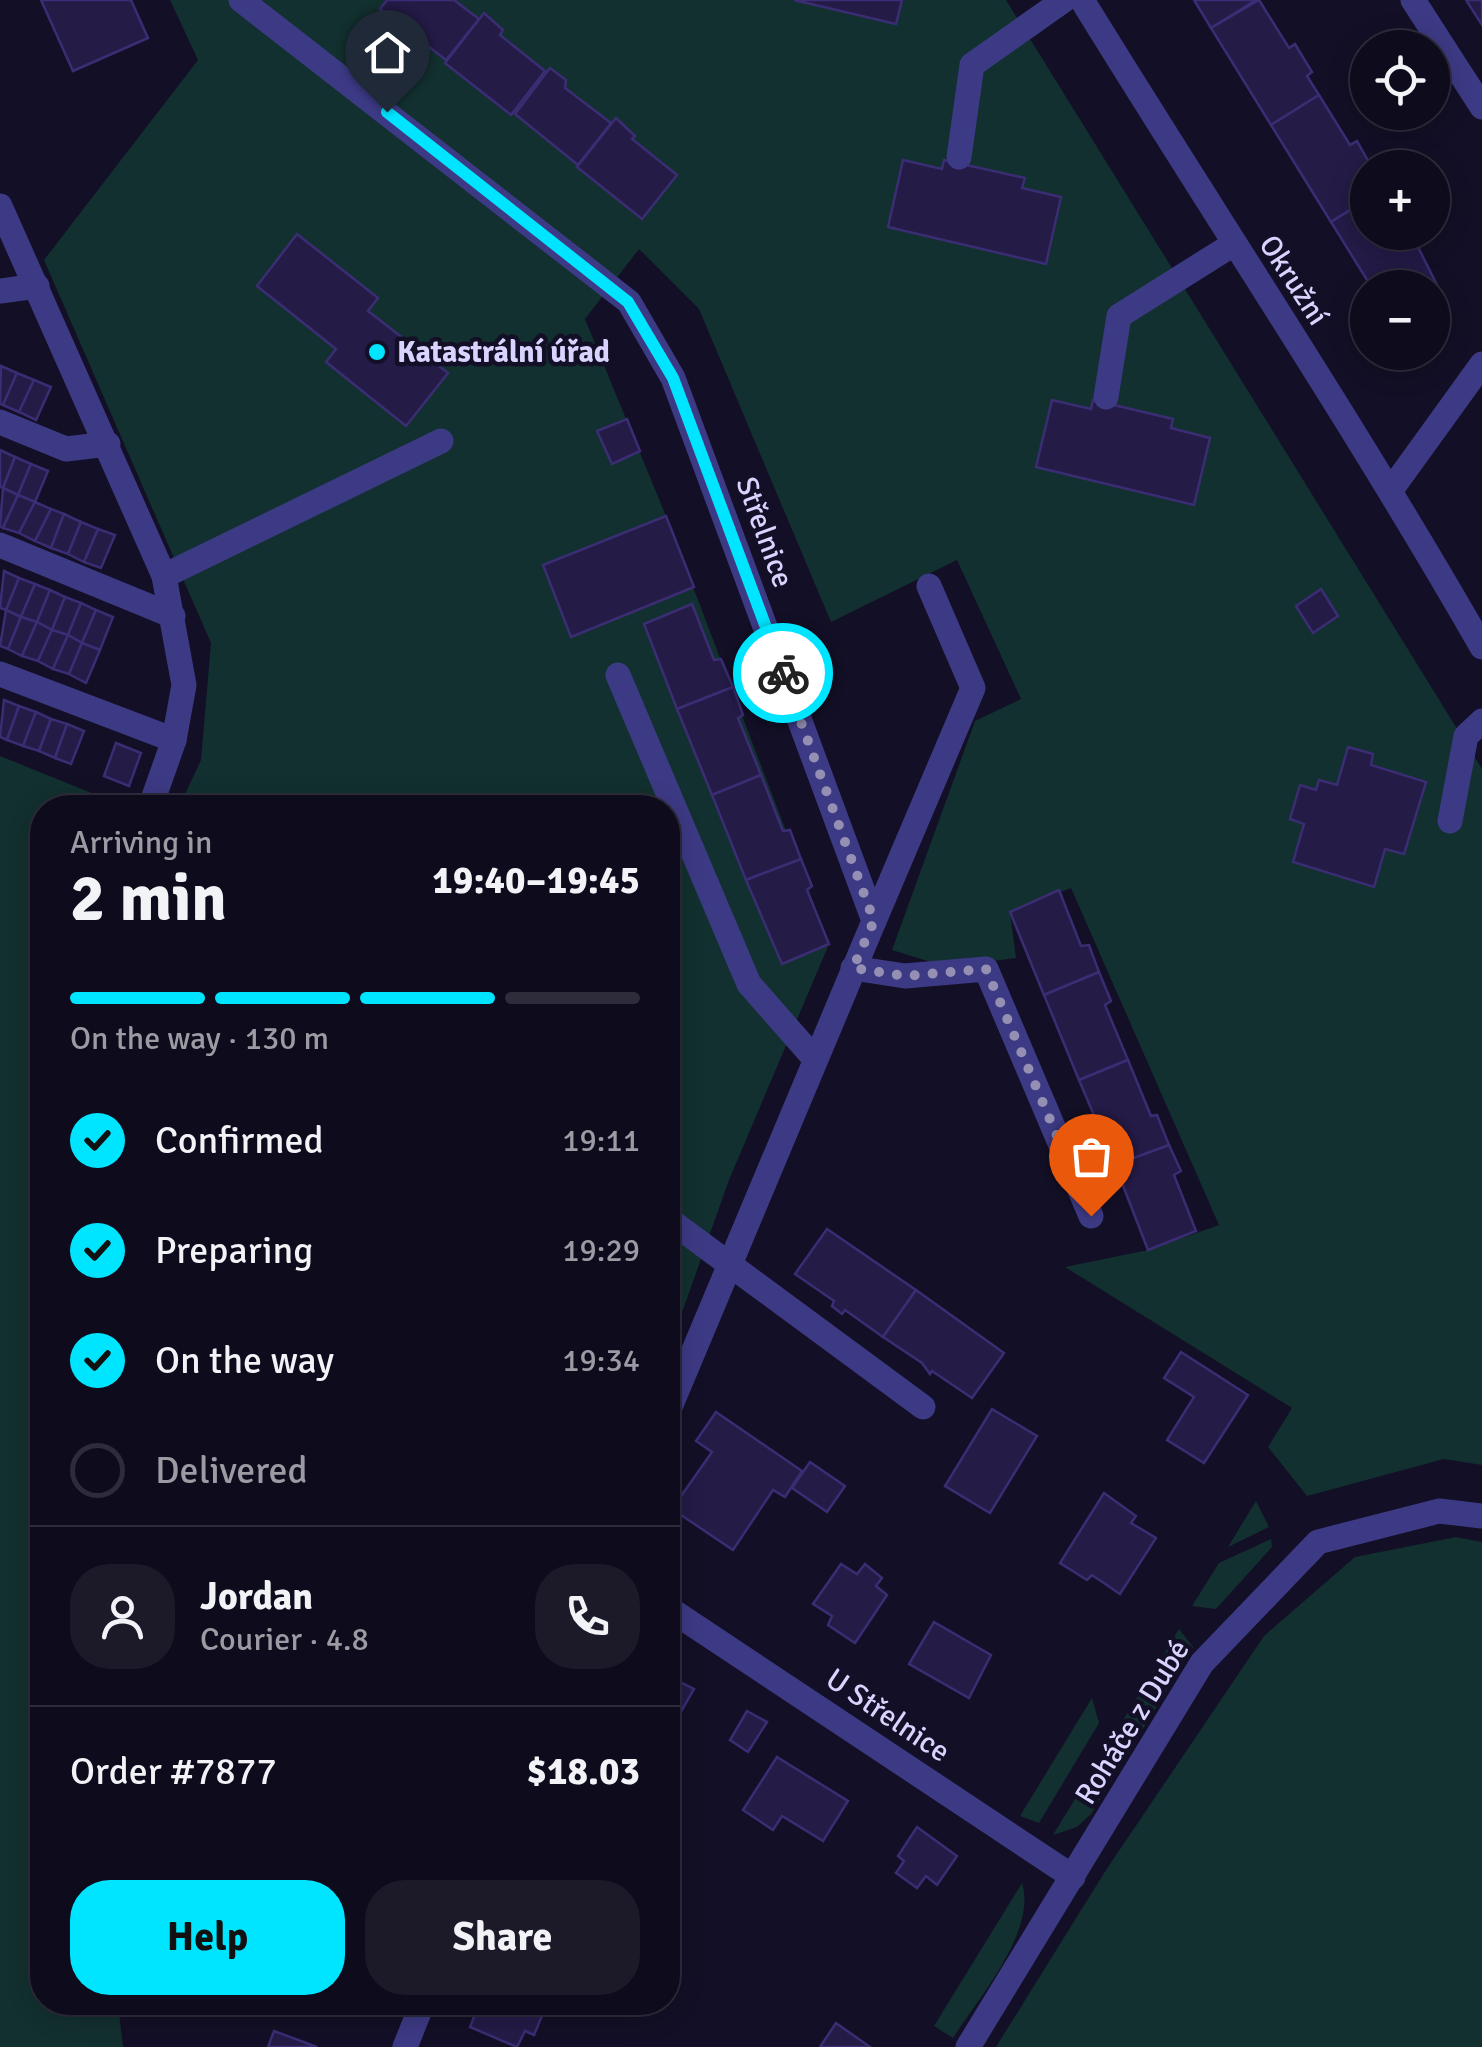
<!DOCTYPE html>
<html lang="en">
<head>
<meta charset="utf-8">
<style>
  :root { --surface:#0e0b1c; --page:#1c1929; --text:#f1f3f6; --muted:#9b9ba3; --line:#2e2b3b; --accent:#00e5ff }
  body { margin:0; font-family:Signika,sans-serif; background:var(--page); color:var(--text); height:100vh; display:flex; flex-direction:column; font-size:38px; white-space:nowrap }
  * { box-sizing:border-box; margin:0 }
  p { font-size:32px; color:var(--muted) }
  .icon { flex:none; width:55px; height:55px; fill:none; stroke:currentColor; stroke-width:2; stroke-linecap:round; stroke-linejoin:round }
  .map { position:relative; flex:1; overflow:hidden }
  .sheet { position:absolute; left:30px; top:795px; width:650px; height:1220px; display:flex; flex-direction:column; background:var(--surface); border-radius:40px; box-shadow:0 5px 25px #0003,0 0 0 2px var(--line) }
  .sheet>* { flex:none }
  .tools { position:absolute; left:1350px; top:30px; display:grid; gap:20px }
  .tools a { display:grid; place-items:center; width:100px; height:100px; border-radius:50%; background:var(--surface); box-shadow:0 5px 25px #0003,0 0 0 2px var(--line); font-size:50px }
  .pin { position:absolute; display:grid; place-items:center; width:85px; height:85px; color:#fff; margin:-102px -42px; border-radius:50% 50% 50% 0; rotate:-45deg; box-shadow:0 0 10px #0007 }
  .pin .icon { rotate:45deg }
  .courier { position:absolute; display:grid; place-items:center; width:100px; height:100px; margin:-50px; border:8px solid #00e5ff; border-radius:50%; background:#fff; color:#222; box-shadow:0 2px 12px #0007 }
  .head em { font-style:normal; font-weight:700 }
  .head div { display:flex; flex-direction:column-reverse }
  .head { display:flex; align-items:center; justify-content:space-between; height:170px; padding:0 40px }
  h1 { font-size:65px; font-weight:700; line-height:75px }
  .bar { display:grid; grid-template-columns:repeat(4,1fr); gap:15px 10px; align-content:center; height:120px; padding:0 40px }
  .bar i { height:12px; border-radius:8px; background:var(--line) }
  .bar .on { background:var(--accent) }
  .bar p { grid-column:span 4 }
  .line { display:flex; align-items:center; gap:25px; padding:0 40px; border-top:2px solid var(--line) }
  .line div { flex:1 }
  .round { display:grid; place-items:center; flex:none; width:105px; height:105px; border-radius:40px; background:var(--page) }
  ol { padding:0 40px; list-style:none }
  li { display:flex; align-items:center; gap:30px; height:110px }
  li p { margin-inline-start:auto }
  li .icon { padding:10px; border-radius:50%; background:var(--accent); color:#111; stroke-width:4 }
  li:last-child { color:var(--muted) }
  li i { width:55px; height:55px; border:5px solid var(--line); border-radius:50% }
  .action { display:flex; gap:20px; margin-top:auto; padding:20px 40px }
  .action a { flex:1; height:115px; border-radius:40px; background:var(--accent); color:#111; font-size:40px; font-weight:700; line-height:115px; text-align:center }
  .action a+a { background:var(--page); color:var(--text) }
  .map>svg:first-child { display:block }
  .green { fill:#12302f }
  .building { fill:#241b47; stroke:#3b2d73; stroke-width:2.5 }
  .lines { fill:none; stroke-linecap:round; stroke-linejoin:round }
  .minor { stroke:#3d3a85; stroke-width:25 }
  .done { stroke:#948fb3; stroke-width:10; stroke-dasharray:0 18 }
  .route { stroke:#00e5ff; stroke-width:12 }
  .poi-dot { fill:#00e5ff; stroke:#130f26; stroke-width:4 }
  .labels { text-anchor:middle; stroke-width:9; stroke-linejoin:round; paint-order:stroke }
  .street-label { font-size:30px; fill:#d9d4ff; stroke:#130f26 }
  .poi-label { font-size:30px; font-weight:bold; fill:#d9d4ff; stroke:#130f26; text-anchor:start }
</style>
</head>
<body>
<div class="map">
<svg width="1482" height="2047" viewBox="0 0 1482 2047">
  <rect width="100%" height="100%" fill="#130f26"/>
  <g class="green">
    <polygon points="170,0 1006,0 1482,769 1482,1465 1444,1459 1307,1496 1268,1447 1292,1408 1065,1267 1148,1250 1219,1225 1071,888 1010,912 1016,958 947,967 892,950 975,721 1021,699 957,560 831,622 699,309 639,249 585,319 666,516 829,944 729,1180 668,1352 668,808 179,807 201,760 211,643 44,260 198,60"/>
    <polygon points="0,756 114,802 112,807 42,808 39,1038 42,1053 42,2002 118,2003 123,2047 0,2047"/>
    <polygon points="1256,1501 1269,1527 1228,1547"/>
    <polygon points="1456,1537 1482,1542 1482,2047 996,2047 1106,1870 1264,1636 1355,1557"/>
    <polygon points="1271,1539 1272,1547 1216,1609 1192,1606 1219,1563"/>
    <polygon points="1179,1629 1193,1647 1091,1814 1077,1827 1053,1835"/>
    <polygon points="1092,1698 1099,1723 1039,1823 1020,1816"/>
    <path d="M1022 1883C1037 1931 979 1997 953 2038L934 2026Z"/>
  </g>
  <g class="building">
    <polygon points="41,0 131,0 148,38 73,71"/>
    <polygon points="387,0 454,0 479,19 446,60 380,9"/>
    <polygon points="794,0 902,0 896,24"/>
    <polygon points="1194,0 1256,0 1211,28"/>
    <polygon points="1259,0 1289,48 1295,44 1312,72 1307,76 1319,95 1271,125 1211,28"/>
    <polygon points="1466,0 1482,0 1482,25"/>
    <polygon points="484,13 503,30 500,35 545,71 511,115 445,63"/>
    <polygon points="550,68 566,80 565,88 611,123 578,165 515,114"/>
    <polygon points="1319,95 1350,145 1357,141 1372,168 1365,173 1368,199 1331,222 1271,125"/>
    <polygon points="616,118 635,136 632,139 677,175 642,219 577,167"/>
    <polygon points="903,160 942,169 944,160 1025,178 1022,188 1061,197 1046,264 888,227"/>
    <polygon points="1368,199 1368,232 1402,232 1408,242 1414,239 1439,289 1432,293 1432,288 1372,288 1331,222"/>
    <polygon points="297,234 378,298 368,311 448,373 406,426 326,362 336,349 257,286"/>
    <polygon points="1,366 17,373 3,405 0,404"/>
    <polygon points="17,373 34,380 19,412 3,405"/>
    <polygon points="34,380 51,387 36,420 19,412"/>
    <polygon points="1052,400 1091,409 1093,400 1173,419 1171,428 1210,438 1194,505 1036,467"/>
    <polygon points="627,419 640,451 612,464 597,431"/>
    <polygon points="0,450 15,457 3,488 0,487"/>
    <polygon points="15,457 31,464 18,495 3,488"/>
    <polygon points="31,464 48,471 35,502 18,495"/>
    <polygon points="3,488 18,495 3,528 0,526"/>
    <polygon points="18,495 35,502 19,533 3,528"/>
    <polygon points="35,502 51,509 35,541 19,533"/>
    <polygon points="51,509 64,514 51,548 35,541"/>
    <polygon points="64,514 81,522 68,554 51,548"/>
    <polygon points="666,516 694,587 571,637 543,565"/>
    <polygon points="81,522 98,529 84,562 68,554"/>
    <polygon points="98,529 115,535 101,568 84,562"/>
    <polygon points="4,571 19,578 6,610 0,608"/>
    <polygon points="19,578 35,584 21,617 6,610"/>
    <polygon points="35,584 50,590 37,622 21,617"/>
    <polygon points="1321,589 1338,616 1313,633 1296,606"/>
    <polygon points="50,590 65,597 52,630 37,622"/>
    <polygon points="65,597 81,603 68,635 52,630"/>
    <polygon points="81,603 96,610 82,643 68,635"/>
    <polygon points="692,604 714,660 721,659 733,687 677,709 644,624"/>
    <polygon points="6,610 21,617 8,649 0,646"/>
    <polygon points="96,610 113,617 100,650 82,643"/>
    <polygon points="21,617 37,622 22,656 8,649"/>
    <polygon points="37,622 52,630 38,661 22,656"/>
    <polygon points="52,630 68,635 53,669 38,661"/>
    <polygon points="68,635 82,643 69,674 53,669"/>
    <polygon points="82,643 100,650 86,683 69,674"/>
    <polygon points="733,687 743,715 738,718 761,775 712,795 677,709"/>
    <polygon points="4,700 19,706 7,740 0,737"/>
    <polygon points="19,706 36,712 23,746 7,740"/>
    <polygon points="36,712 51,719 39,751 23,746"/>
    <polygon points="51,719 67,724 55,758 39,751"/>
    <polygon points="67,724 84,731 71,764 55,758"/>
    <polygon points="116,743 141,753 129,786 104,776"/>
    <polygon points="1348,747 1373,754 1371,765 1426,782 1404,854 1385,849 1374,887 1293,862 1304,824 1290,819 1300,785 1316,790 1319,780 1337,785"/>
    <polygon points="761,775 783,831 790,830 801,859 746,880 712,795"/>
    <polygon points="801,859 812,886 807,890 829,944 782,964 746,880"/>
    <polygon points="1059,890 1081,946 1089,945 1099,972 1044,995 1010,912"/>
    <polygon points="1099,972 1111,1001 1105,1005 1128,1060 1079,1080 1044,995"/>
    <polygon points="1128,1060 1151,1116 1157,1115 1169,1145 1115,1165 1079,1080"/>
    <polygon points="1169,1145 1181,1171 1174,1175 1196,1231 1148,1250 1115,1165"/>
    <polygon points="827,1229 916,1290 883,1337 845,1310 842,1314 832,1306 834,1301 795,1274"/>
    <polygon points="916,1290 1004,1353 972,1398 932,1371 930,1374 922,1363 883,1337"/>
    <polygon points="1181,1352 1248,1395 1204,1463 1167,1440 1194,1397 1164,1378"/>
    <polygon points="992,1409 1037,1436 990,1513 945,1486"/>
    <polygon points="716,1412 802,1471 785,1497 773,1490 733,1550 672,1509 712,1452 696,1441"/>
    <polygon points="810,1462 845,1486 827,1512 792,1488"/>
    <polygon points="1104,1493 1136,1516 1131,1523 1156,1538 1120,1594 1092,1575 1087,1580 1060,1563"/>
    <polygon points="841,1564 857,1574 865,1564 882,1578 876,1586 887,1595 855,1643 828,1625 832,1616 813,1604"/>
    <polygon points="934,1622 991,1655 969,1698 909,1664"/>
    <polygon points="668,1676 694,1689 671,1729 668,1727"/>
    <polygon points="747,1711 767,1722 748,1752 730,1740"/>
    <polygon points="777,1757 848,1801 823,1841 782,1816 773,1830 743,1810"/>
    <polygon points="917,1827 957,1856 937,1885 926,1876 917,1888 896,1873 904,1861 898,1856"/>
    <polygon points="480,2002 537,2002 533,2012 542,2016 534,2035 525,2031 517,2047 470,2027"/>
    <polygon points="836,2023 870,2047 820,2047"/>
    <polygon points="274,2031 317,2047 268,2047"/>
  </g>
  <g class="lines">
    <g class="minor">
      <polyline points="241,0 629,302 673,378 874,921 668,1412"/>
      <path d="M1082 0C1215 216 1356 427 1482 647"/>
      <polyline points="1413,0 1482,107"/>
      <polyline points="959,157 972,65 1064,0"/>
      <polyline points="0,206 164,576 184,685 174,740 150,808"/>
      <polyline points="0,291 37,286"/>
      <polyline points="1106,397 1119,316 1232,245"/>
      <polyline points="0,422 66,449 108,444"/>
      <polyline points="1391,490 1482,364"/>
      <polyline points="0,545 173,616"/>
      <polyline points="164,576 441,441"/>
      <polyline points="0,674 174,740"/>
      <polyline points="618,675 749,984 814,1058"/>
      <polyline points="1450,821 1466,736 1482,721"/>
      <polyline points="874,921 973,688 929,586"/>
      <polyline points="853,968 905,976 986,969 1091,1216"/>
      <polyline points="668,1219 923,1407"/>
      <polyline points="668,1608 1073,1877"/>
      <polyline points="405,2047 423,2002"/>
      <polyline points="968,2047 1202,1663 1318,1542 1439,1511 1482,1516"/>
    </g>
  </g>
  <g class="lines">
    <polyline class="done" points="783,673 874,921 853,968 905,976 986,969 1091,1216"/>
    <polyline class="route" points="387,112 628,302 673,378 783,673"/>
  </g>
  <circle class="poi-dot" cx="377" cy="352" r="10"/>
  <g class="labels">
    <g class="street-label">
      <text transform="translate(1294 280) rotate(57)" y="10">Okružní</text>
      <text transform="translate(765 532) rotate(70)" y="10">Střelnice</text>
      <text transform="translate(888 1715) rotate(34)" y="10">U Střelnice</text>
      <text transform="translate(1132 1722) rotate(-58)" y="10">Roháče z Dubé</text>
    </g>
    <g class="poi-label">
      <text x="397" y="362">Katastrální úřad</text>
    </g>
  </g>
</svg>
<div class="tools">
<a><svg class="icon" aria-label="locate" viewBox="0 0 24 24"><circle cx="12" cy="12" r="6"/><path d="M12 2v4M12 18v4M2 12h4M18 12h4"/></svg></a>
<a>+</a>
<a>−</a>
</div>
<div class="pin" style="left:1091px;top:1216px;background:#ea580c"><svg class="icon" aria-label="bag" viewBox="0 0 24 24"><path d="M5 8h14l-1 12H6zM9 8a3 3 0 0 1 6 0"/></svg></div>
<div class="pin" style="left:387px;top:112px;background:#1f2937"><svg class="icon" aria-label="home" viewBox="0 0 24 24"><path d="M3 11l9-7 9 7M6 9v11h12V9"/></svg></div>
<div class="courier" style="left:783px;top:673px"><svg class="icon" aria-label="bike" viewBox="0 0 24 24"><circle cx="6" cy="16" r="4"/><circle cx="18" cy="16" r="4"/><path d="M6 16l4-8h5l3 8M10 8l3 8H6M13 5h3"/></svg></div>
<section class="sheet">
<div class="head"><div><h1>2 min</h1><p>Arriving in</p></div><em>19:40–19:45</em></div>
<div class="bar"><i class="on"></i><i class="on"></i><i class="on"></i><i></i><p>On the way · 130 m</p></div>
<ol>
<li><svg class="icon" aria-label="check" viewBox="0 0 24 24"><path d="M5 12l5 5 9-10"/></svg>Confirmed<p>19:11</p></li>
<li><svg class="icon" aria-label="check" viewBox="0 0 24 24"><path d="M5 12l5 5 9-10"/></svg>Preparing<p>19:29</p></li>
<li><svg class="icon" aria-label="check" viewBox="0 0 24 24"><path d="M5 12l5 5 9-10"/></svg>On the way<p>19:34</p></li>
<li><i></i>Delivered</li>
</ol>
<div class="line" style="height:180px"><a class="round"><svg class="icon" aria-label="person" viewBox="0 0 24 24"><circle cx="12" cy="8" r="4"/><path d="M4 21q1-7 8-7t8 7"/></svg></a><div><b>Jordan</b><p>Courier · 4.8</p></div><a class="round"><svg class="icon" aria-label="phone" viewBox="0 0 24 24"><path d="M5 4h4l2 5-3 2q2 4 5 5l2-3 5 2v4C11 20 4 13 5 4z"/></svg></a></div>
<div class="line" style="height:130px"><div>Order #7877</div><b>$18.03</b></div>
<div class="action"><a>Help</a><a>Share</a></div>
</section>
</div>
</body>
</html>
